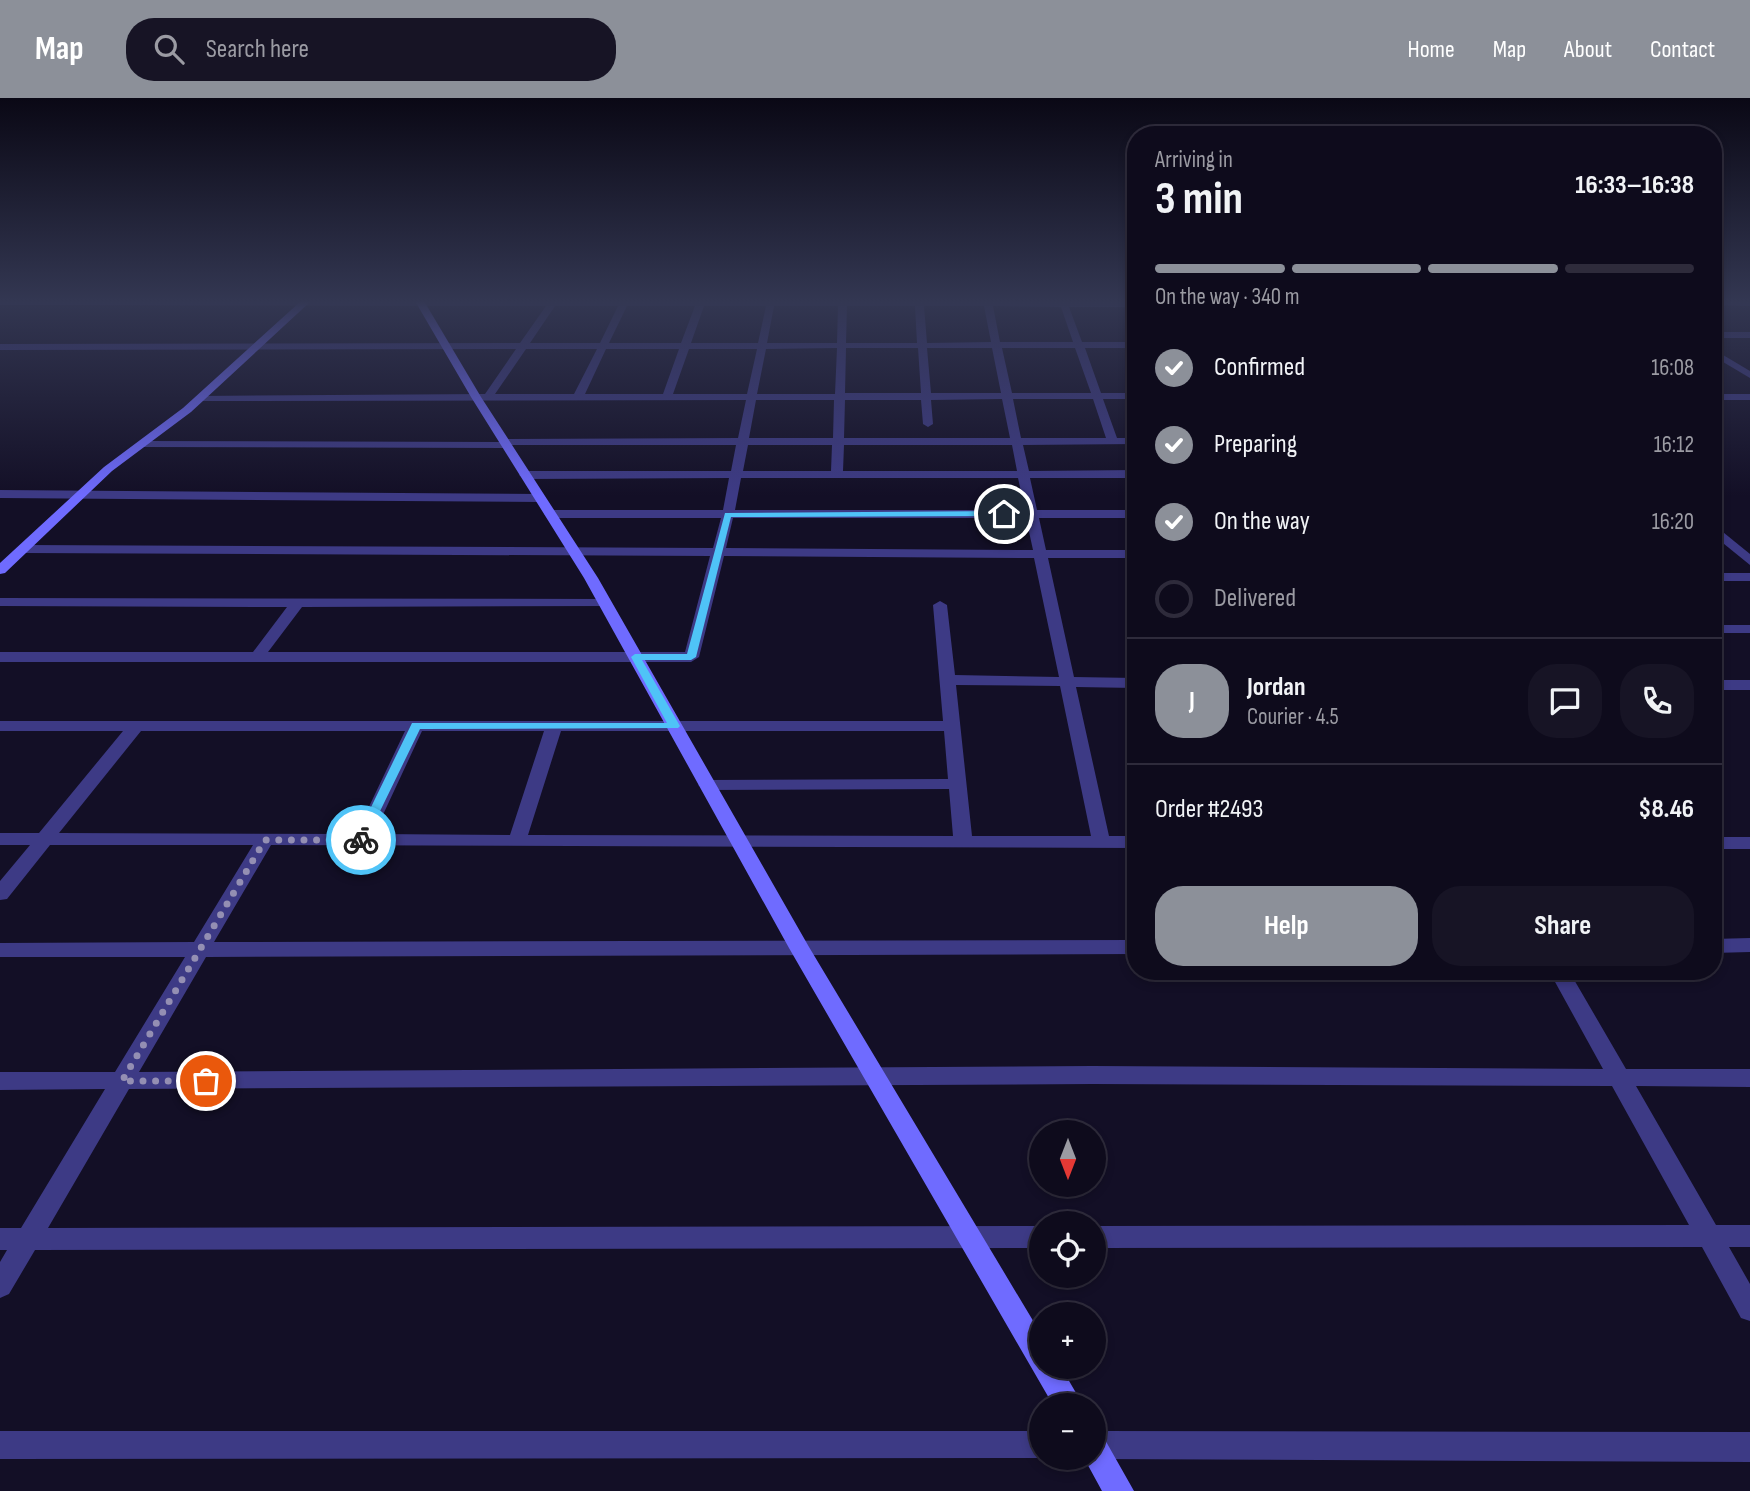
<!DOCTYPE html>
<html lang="en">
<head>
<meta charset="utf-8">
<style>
  :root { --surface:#0e0b1c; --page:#171425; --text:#f1f3f6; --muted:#9b9ba3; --line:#2e2b3b; --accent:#8c9099 }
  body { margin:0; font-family:"Sofia Sans Condensed",sans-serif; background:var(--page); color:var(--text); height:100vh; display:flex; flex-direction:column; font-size:26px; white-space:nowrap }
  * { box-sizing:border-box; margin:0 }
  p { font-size:23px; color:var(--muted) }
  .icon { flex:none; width:38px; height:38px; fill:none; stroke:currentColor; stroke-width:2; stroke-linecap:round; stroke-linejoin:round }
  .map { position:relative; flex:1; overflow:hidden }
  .drawer { position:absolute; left:1127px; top:28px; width:595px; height:854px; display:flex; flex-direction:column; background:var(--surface); border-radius:28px; box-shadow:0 4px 10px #0003,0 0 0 2px var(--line) }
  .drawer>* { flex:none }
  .needle { width:46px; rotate:180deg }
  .buttons { position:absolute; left:1029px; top:1022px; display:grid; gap:14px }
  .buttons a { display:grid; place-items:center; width:77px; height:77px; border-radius:50%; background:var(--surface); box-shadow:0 4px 10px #0003,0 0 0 2px var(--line); font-size:35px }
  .pin { position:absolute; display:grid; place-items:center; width:60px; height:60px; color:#fff; margin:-30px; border:4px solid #fff; border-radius:50%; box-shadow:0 2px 7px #0007 }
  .courier { position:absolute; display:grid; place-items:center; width:70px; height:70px; margin:-35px; border:5px solid #4fc3f7; border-radius:50%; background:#fff; color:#222; box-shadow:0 2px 9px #0007 }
  .headline em { font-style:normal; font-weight:700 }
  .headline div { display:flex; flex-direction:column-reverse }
  .headline { display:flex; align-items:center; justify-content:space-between; height:119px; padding:0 28px }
  h1 { font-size:46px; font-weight:700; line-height:52px }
  .bar { display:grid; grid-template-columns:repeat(4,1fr); gap:10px 7px; align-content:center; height:84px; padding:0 28px }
  .bar i { height:9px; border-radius:5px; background:var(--line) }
  .bar .on { background:var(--accent) }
  .bar p { grid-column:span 4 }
  .line { display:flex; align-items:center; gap:18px; padding:0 28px; border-top:2px solid var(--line) }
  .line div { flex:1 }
  .round { display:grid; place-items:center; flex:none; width:74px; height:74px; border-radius:28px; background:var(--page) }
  ol { padding:0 28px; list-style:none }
  li { display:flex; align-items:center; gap:21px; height:77px }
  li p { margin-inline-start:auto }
  li .icon { padding:7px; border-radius:50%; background:var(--accent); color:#fff; stroke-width:4 }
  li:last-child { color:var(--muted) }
  li i { width:38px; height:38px; border:4px solid var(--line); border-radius:50% }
  .primary-button { display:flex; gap:14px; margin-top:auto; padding:14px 28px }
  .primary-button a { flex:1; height:80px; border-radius:28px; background:var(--accent); color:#fff; font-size:28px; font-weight:700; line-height:80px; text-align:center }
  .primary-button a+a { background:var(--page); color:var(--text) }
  header { display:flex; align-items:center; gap:42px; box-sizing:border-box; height:98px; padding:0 35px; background:var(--accent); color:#fff }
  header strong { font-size:33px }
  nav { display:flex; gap:38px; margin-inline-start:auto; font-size:24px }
  .search { width:490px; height:63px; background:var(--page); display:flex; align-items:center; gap:18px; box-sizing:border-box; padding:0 24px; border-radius:28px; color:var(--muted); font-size:26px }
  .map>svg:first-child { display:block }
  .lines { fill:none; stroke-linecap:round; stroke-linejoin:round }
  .street { fill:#3d3a85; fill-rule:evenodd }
  .secondary { fill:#6f6bff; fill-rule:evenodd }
  .route { fill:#4fc3f7 }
  .done { stroke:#948fb3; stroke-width:7; stroke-dasharray:0 12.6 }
</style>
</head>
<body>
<header>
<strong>Map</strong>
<div class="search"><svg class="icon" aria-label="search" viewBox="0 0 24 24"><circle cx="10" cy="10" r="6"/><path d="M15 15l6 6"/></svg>Search here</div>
<nav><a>Home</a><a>Map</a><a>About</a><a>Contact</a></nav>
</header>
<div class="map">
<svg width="1750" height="1393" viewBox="0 0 1750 1393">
  <rect width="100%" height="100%" fill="#130f26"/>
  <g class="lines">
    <g class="street">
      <path d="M0 203H1136V209H1069L1082 244H1136V250H1085L1101 295H1136V301H1103L1117 340H1136V346L1023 347 1029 373 1136 372V380H1030L1037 412H1136V420H1039L1046 452H1136V460H1048L1074 579 1136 580V590L1076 589 1109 738H1136V750L271 747 214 844 1136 842V856L206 859 139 974 1092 968 1603 971 1549 873H1569L1626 971H1750V989L1636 988 1716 1127H1750V1149H1729L1750 1186V1223L1741 1220 1702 1149 1094 1150V1128L1689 1127 1612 988 1092 986 129 991 48 1130 1041 1128V1150L35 1152 9 1196 0 1200V1164L7 1152H0V1130H21L105 991 0 992V974H115L185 859H0V845L194 844 253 747H50L7 801 0 802V783L30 747H0V735H39L123 633H0V623H943L933 507 940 503 947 507 955 577 1059 579 1034 460 724 458 699 559 691 564H0V554H253L287 509 0 508V500L605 501 610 502V508L302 509 268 554H685L710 458 23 455 16 451 23 447 713 450 721 420H550L544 416 550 412H723L729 380 525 381 519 377 525 373H731L736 347H511L506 350 143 349 137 346 143 343 499 344 504 341 738 340 746 302 202 303 197 300 198 298 485 296 516 251 0 252V246L520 245 546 208 0 207ZM555 208H618L600 245H530ZM627 208H695L681 245H609ZM704 208H766L758 245H691ZM774 208H838L837 245H767ZM847 208H915L917 245H846ZM924 208H984L991 244 927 245ZM993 208 1061 209 1073 244H1000ZM837 250 835 296H757L766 251ZM846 250H918L921 295H845ZM927 250H992L1001 295H931ZM1002 250H1075L1091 295H1012ZM526 251H597L574 296H495ZM606 251H679L663 296H585ZM689 251H757L747 296H673ZM1002 301 1010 340H844L845 302H921L923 326 928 329 933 326 931 302ZM1013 301H1093L1106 340H1021ZM756 302H834L833 340H749ZM748 347H832L831 373H743ZM844 347H1012L1017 373H843ZM741 380H1018L1025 412H735ZM733 420H1026L1033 452 726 450ZM956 587 1060 588 1091 738H972ZM141 633H405L356 736 59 735ZM422 633H544L510 737 374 736ZM561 633H944L948 681 707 682 698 687 707 692 949 691 953 738 528 737Z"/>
      <polygon points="1713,203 1750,203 1750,208 1713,207"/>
      <rect x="1713" y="234" width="37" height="6"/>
      <polygon points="1713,251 1750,273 1750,280 1713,258"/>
      <rect x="1713" y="296" width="37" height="6"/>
      <polygon points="0,392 540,396 546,400 540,404 0,400"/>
      <polygon points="1713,426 1750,456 1750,467 1713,437"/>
      <rect x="1713" y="475" width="37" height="8"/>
      <rect x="1713" y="527" width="37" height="8"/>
      <rect x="1713" y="582" width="37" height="10"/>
      <rect x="1713" y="739" width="37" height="12"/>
      <polygon points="1750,840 1750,854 1713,855 1713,841"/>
      <polygon points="0,1333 1041,1333 1041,1360 1045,1360 0,1361"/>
      <polygon points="1094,1333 1750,1334 1750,1364 1094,1361 1090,1360 1094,1360"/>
    </g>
    <g class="secondary">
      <polygon points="301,203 311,203 191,314 112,373 5,475 0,476 0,465 104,369 183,310"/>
      <polygon points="415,203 424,203 481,299 598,480 809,849 1041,1236 1041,1269 1061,1269 1083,1307 1053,1307 789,850 584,480 471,299"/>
      <polygon points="1094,1336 1104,1340 1134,1393 1102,1393 1084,1360 1094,1360"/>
    </g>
  </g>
  <linearGradient id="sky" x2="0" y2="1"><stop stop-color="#0a0815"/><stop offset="0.51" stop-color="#333752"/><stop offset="1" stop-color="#333752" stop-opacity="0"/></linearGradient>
  <rect width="1750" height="398" fill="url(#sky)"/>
  <polygon class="route" points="1004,413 1007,418 731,419 696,559 691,562 642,562 680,628 678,630 420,631 366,742 361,746 355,742 412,625 667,625 631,559 635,556 687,556 725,415"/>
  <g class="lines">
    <polyline class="done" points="206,983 122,983 265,742 361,742"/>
  </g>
</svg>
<div class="buttons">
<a><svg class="needle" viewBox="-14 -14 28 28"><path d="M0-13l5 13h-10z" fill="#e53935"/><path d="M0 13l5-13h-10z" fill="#9b9ba3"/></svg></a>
<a><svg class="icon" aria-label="locate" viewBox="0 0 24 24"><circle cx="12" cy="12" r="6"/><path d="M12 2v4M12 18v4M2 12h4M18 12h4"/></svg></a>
<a>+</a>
<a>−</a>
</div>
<div class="pin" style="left:206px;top:983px;background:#ea580c"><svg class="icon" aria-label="bag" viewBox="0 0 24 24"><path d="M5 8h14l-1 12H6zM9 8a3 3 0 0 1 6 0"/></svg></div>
<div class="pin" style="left:1004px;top:416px;background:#1f2937"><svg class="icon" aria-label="home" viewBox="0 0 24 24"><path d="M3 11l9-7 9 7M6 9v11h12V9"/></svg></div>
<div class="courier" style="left:361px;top:742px"><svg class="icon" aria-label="bike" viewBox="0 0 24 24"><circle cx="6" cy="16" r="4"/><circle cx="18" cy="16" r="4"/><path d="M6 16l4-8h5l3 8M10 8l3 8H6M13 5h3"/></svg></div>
<section class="drawer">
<div class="headline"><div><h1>3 min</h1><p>Arriving in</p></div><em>16:33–16:38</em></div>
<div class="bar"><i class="on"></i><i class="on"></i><i class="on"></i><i></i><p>On the way · 340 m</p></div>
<ol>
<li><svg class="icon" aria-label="check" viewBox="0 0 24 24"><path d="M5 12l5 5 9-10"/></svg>Confirmed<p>16:08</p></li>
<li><svg class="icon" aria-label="check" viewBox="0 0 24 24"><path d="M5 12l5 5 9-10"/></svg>Preparing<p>16:12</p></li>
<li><svg class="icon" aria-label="check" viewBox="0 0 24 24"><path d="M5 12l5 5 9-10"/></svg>On the way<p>16:20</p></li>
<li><i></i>Delivered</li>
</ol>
<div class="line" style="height:126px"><b class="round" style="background:var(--accent);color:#fff">J</b><div><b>Jordan</b><p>Courier · 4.5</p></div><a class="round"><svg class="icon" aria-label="chat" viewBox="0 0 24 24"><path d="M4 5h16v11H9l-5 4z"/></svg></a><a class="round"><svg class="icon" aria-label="phone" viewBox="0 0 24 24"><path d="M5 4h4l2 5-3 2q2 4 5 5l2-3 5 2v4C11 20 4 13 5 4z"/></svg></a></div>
<div class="line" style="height:91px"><div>Order #2493</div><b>$8.46</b></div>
<div class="primary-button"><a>Help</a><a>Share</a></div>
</section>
</div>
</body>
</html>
